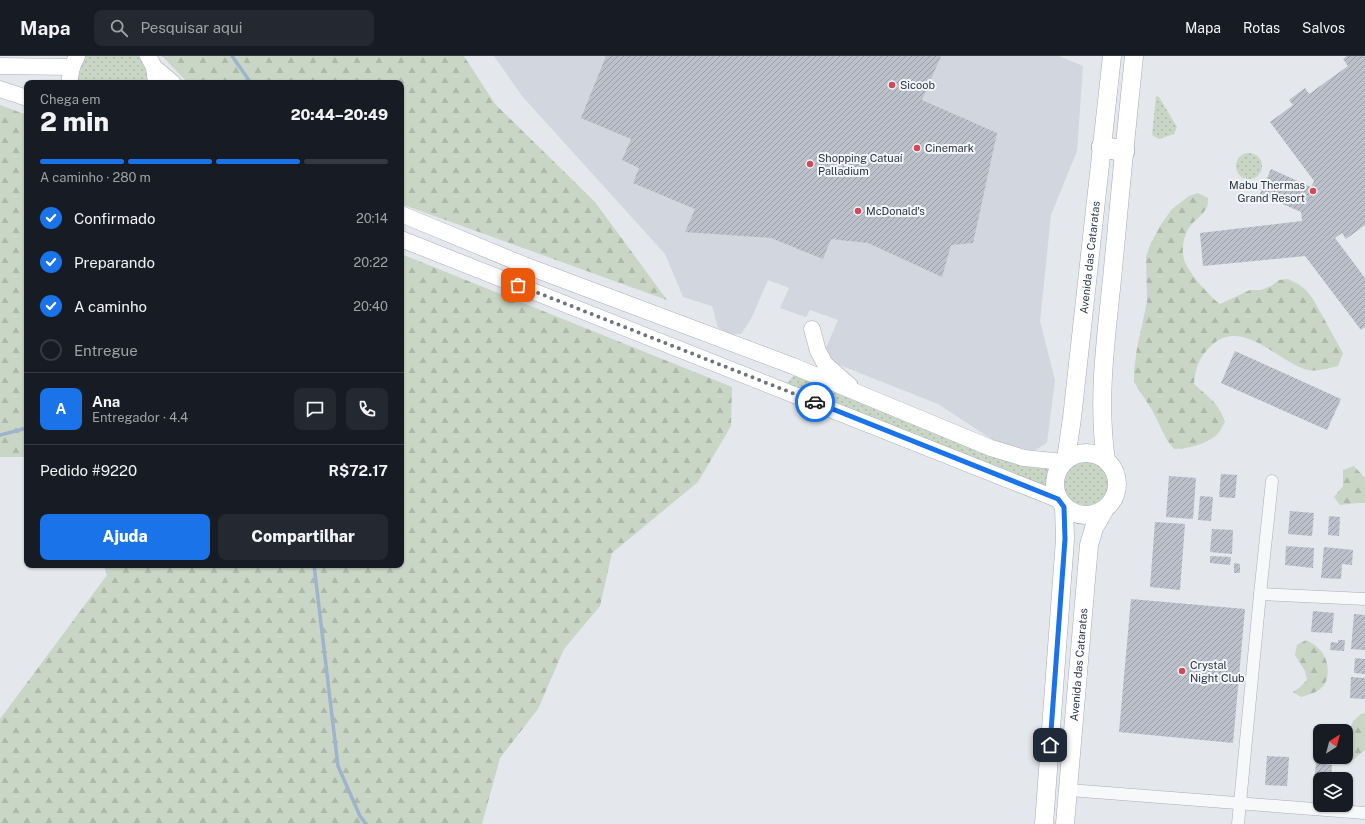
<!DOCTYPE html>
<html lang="pt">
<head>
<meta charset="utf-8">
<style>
  :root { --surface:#171b24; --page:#242831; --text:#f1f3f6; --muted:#9ea1a6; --line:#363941; --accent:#1a73e8 }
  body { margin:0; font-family:"Public Sans",sans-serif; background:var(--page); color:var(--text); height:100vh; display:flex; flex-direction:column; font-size:15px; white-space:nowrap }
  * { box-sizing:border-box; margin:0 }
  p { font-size:13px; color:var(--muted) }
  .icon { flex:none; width:22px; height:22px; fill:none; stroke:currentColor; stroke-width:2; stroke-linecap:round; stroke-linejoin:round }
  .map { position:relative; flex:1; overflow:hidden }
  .drawer { position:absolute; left:24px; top:24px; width:380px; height:488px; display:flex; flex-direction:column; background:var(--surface); border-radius:8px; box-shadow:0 1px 3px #0004 }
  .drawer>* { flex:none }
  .needle { width:26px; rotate:36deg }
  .tools { position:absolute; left:1313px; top:668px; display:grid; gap:8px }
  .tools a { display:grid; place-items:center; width:40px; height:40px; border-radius:8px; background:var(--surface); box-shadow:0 1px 3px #0004; font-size:20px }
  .pin { position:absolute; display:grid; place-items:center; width:34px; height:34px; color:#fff; margin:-17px; border-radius:8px; box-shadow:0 2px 6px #0006 }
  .courier { position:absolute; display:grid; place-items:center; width:40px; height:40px; margin:-20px; border:3px solid #1a73e8; border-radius:50%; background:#fff; color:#222; box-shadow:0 1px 5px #0007 }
  .overview em { font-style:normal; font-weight:800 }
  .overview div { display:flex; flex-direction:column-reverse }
  .overview { display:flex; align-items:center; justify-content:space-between; height:68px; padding:0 16px }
  h1 { font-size:26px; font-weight:800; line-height:30px }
  .bar { display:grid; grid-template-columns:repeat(4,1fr); gap:6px 4px; align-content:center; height:48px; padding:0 16px }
  .bar i { height:5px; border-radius:3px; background:var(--line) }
  .bar .active { background:var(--accent) }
  .bar p { grid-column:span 4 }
  .line { display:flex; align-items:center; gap:10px; padding:0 16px; border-top:1px solid var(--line) }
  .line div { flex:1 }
  .round { display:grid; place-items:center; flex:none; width:42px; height:42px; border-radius:8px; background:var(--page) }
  ol { padding:0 16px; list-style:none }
  li { display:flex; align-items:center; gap:12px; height:44px }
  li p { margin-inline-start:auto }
  li .icon { padding:4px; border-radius:50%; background:var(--accent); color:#fff; stroke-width:4 }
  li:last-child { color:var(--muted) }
  li i { width:22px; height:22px; border:2px solid var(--line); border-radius:50% }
  .primary-button { display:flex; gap:8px; margin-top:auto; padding:8px 16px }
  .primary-button a { flex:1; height:46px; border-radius:8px; background:var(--accent); color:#fff; font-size:16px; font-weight:800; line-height:46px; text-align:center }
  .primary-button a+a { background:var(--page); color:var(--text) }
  header { display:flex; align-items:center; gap:24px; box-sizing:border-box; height:56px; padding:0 20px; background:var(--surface); border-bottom:1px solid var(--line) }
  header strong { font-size:19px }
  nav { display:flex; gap:22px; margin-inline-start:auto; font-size:14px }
  .search { width:280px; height:36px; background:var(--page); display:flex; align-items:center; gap:10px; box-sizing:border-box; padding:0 14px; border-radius:8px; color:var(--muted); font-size:15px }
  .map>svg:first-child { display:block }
  .built { fill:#d2d6de }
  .grass { fill:url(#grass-dots) }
  .forest { fill:url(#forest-firs) }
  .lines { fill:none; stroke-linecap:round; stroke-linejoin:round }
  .stream { stroke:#9fb4cc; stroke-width:3.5 }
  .building { fill:url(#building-hatch) }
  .street-casing { stroke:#a9aeb7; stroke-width:13 }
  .secondary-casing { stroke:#a9aeb7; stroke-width:17 }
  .primary-casing { stroke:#a3abb8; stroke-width:19 }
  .highway-casing { stroke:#8b94a3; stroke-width:22 }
  .street { stroke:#f7f8fa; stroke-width:12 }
  .secondary { stroke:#fff; stroke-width:16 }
  .primary { stroke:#fff; stroke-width:18 }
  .highway { stroke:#fff; stroke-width:21 }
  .done { stroke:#6c737f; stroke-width:4; stroke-dasharray:0 7.2 }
  .route { stroke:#1a73e8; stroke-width:5 }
  .poi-dot { fill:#d1495b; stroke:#f4f6f9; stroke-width:1.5 }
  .labels { text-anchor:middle; stroke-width:4; stroke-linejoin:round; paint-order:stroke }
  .poi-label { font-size:11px; fill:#2b3445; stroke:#f4f6f9; text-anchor:start }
  .street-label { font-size:11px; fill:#2b3445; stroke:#f4f6f9 }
</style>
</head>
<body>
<header>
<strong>Mapa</strong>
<div class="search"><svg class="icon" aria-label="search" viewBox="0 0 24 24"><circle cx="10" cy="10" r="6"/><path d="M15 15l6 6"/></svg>Pesquisar aqui</div>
<nav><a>Mapa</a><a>Rotas</a><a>Salvos</a></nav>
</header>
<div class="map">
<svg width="1365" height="768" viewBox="0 0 1365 768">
  <defs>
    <pattern id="grass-dots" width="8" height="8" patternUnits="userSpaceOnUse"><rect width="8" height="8" fill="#c9d6c5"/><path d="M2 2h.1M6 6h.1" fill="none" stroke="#adb8ab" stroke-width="1.8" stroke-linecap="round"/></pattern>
    <pattern id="forest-firs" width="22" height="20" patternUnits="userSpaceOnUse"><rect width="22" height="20" fill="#c9d6c5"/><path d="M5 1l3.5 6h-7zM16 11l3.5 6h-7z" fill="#adb8ab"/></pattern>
    <pattern id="building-hatch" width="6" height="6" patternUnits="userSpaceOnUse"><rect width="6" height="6" fill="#bbc0ca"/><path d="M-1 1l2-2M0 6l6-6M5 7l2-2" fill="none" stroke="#989da6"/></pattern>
  </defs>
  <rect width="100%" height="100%" fill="#e4e7ec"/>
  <polygon class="built" points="494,0 1059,0 1083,10 1077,95 1051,159 1040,265 1055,324 1047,387 1035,394 1029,396 996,386 938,348 832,306 826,292 838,264 810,254 806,261 780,252 789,232 768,224 751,263 741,278 731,278 718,272 712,250 683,241 665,198 522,40"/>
  <g class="grass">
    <path d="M85 0H138C145 8 147 17 148 27H76C76 18 79 7 85 0Z"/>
    <polygon points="1156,40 1159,41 1177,71 1174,78 1159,83 1152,79"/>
    <circle cx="1249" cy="110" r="13"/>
    <polygon points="794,319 1049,408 1047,422 1049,434 787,327"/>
    <circle cx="1086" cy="428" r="22"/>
  </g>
  <g class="forest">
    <polygon points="162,0 464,0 495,48 595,146 667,244 401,148 401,27 188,27"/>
    <polygon points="0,49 27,59 27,401 0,401"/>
    <path d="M1198 137 1208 142C1208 145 1208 149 1207 151 1203 160 1191 166 1187 175 1183 184 1181 197 1185 206 1189 217 1210 241 1220 248L1250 234H1261L1271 230 1279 224 1288 223 1298 228 1306 234 1313 243 1343 297 1338 310C1328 312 1318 316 1308 314 1279 307 1244 262 1213 288 1199 301 1196 310 1194 328 1208 341 1219 347 1225 366 1222 371 1219 378 1214 381 1203 389 1187 393 1174 393L1167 384 1152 354 1134 326V314L1137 292 1147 246 1146 201 1150 189 1160 170 1172 153 1189 140Z"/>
    <polygon points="401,198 732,331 731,370 698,426 612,497 600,550 564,593 538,653 500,702 482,768 0,768 0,663 107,519 104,509 401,509"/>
    <polygon points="1354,410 1365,422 1365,447 1358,447 1340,449 1334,441 1343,430 1343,414"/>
    <path d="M1306 584C1312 587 1317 590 1321 595 1330 606 1331 626 1319 634 1313 638 1307 639 1301 641L1293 636 1300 631 1307 624 1305 615 1295 599 1297 589Z"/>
    <polygon points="1365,657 1365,694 1347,709 1337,707 1330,701 1346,701 1346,684 1353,665 1361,658"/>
  </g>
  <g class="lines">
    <g class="stream">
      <polyline points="232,0 251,27"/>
      <polyline points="0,379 27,372"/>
      <polyline points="314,509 338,710 360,760 366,768"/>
    </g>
  </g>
  <g class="building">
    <polygon points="606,0 941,0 922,44 997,77 973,187 951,189 942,221 868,187 831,183 823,203 771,182 685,176 695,153 633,127 639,112 622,104 631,83 581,62"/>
    <polygon points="1347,0 1365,0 1365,169 1346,183 1342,177 1335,182 1365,222 1365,271 1361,274 1305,200 1203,210 1200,177 1302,165 1301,156 1260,138 1271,113 1311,131 1314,125 1270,66 1293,49 1289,44 1305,32 1309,38 1348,10 1343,3"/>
    <polygon points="1235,295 1341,343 1327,374 1221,327"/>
    <polygon points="1221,418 1237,419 1235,442 1219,441"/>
    <polygon points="1169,420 1196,422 1193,463 1166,461"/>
    <polygon points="1200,440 1213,441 1211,465 1198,464"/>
    <polygon points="1290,455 1314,457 1312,480 1288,478"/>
    <polygon points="1329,460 1340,461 1339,480 1328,479"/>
    <polygon points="1155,466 1185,468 1180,534 1150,531"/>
    <polygon points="1212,473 1233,474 1232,498 1210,496"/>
    <polygon points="1286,490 1314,492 1313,512 1285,509"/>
    <polygon points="1324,491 1353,494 1352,509 1342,508 1341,523 1321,522"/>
    <polygon points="1210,500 1231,501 1230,509 1210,507"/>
    <polygon points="1234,507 1240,508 1240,517 1234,517"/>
    <polygon points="1131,543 1245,553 1233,687 1119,676"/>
    <polygon points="1313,555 1334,557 1332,577 1311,576"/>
    <polygon points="1354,558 1365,559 1365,594 1351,593"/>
    <polygon points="1338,584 1345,584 1344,595 1330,594 1331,586 1338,587"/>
    <polygon points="1355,602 1365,603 1365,618 1354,617"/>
    <polygon points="1351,621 1365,622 1365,643 1350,642"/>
    <polygon points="1267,700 1289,701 1287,730 1265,729"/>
    <polygon points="1316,707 1332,709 1331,723 1314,725"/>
  </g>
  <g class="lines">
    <defs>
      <g id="street">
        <polyline points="1260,538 1365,543"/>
        <polyline points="1069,734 1365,757"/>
        <polyline points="1238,768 1260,538 1272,425"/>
      </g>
      <g id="secondary">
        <polyline points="148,0 154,11 156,27"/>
        <polyline points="0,10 72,11"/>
        <polyline points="154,11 173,27"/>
        <polyline points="69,27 72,11 77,0"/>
        <polyline points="0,33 27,42"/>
        <polyline points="401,158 524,209 793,310 991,392 1024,402 1063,406"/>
        <polyline points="401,183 1057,443"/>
        <polyline points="812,273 818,295 825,308 850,330"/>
      </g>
      <g id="primary">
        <circle cx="1086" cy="428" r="31"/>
        <path id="s1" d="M1066 403 1072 362 1112 0"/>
        <path d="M1106 404C1097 344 1106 283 1112 223 1119 149 1126 74 1134 0"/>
        <polyline points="1044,768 1065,483 1064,451"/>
        <path id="s2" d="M1065 768 1089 489 1094 472 1105 453"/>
      </g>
      <polyline id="highway" points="1102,91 1124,95"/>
    </defs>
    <use href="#street" class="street-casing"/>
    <use href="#secondary" class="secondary-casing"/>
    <use href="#primary" class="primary-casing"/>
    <use href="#highway" class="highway-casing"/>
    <use href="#street" class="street"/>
    <use href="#secondary" class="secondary"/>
    <use href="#primary" class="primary"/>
    <use href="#highway" class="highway"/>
  </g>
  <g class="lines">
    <polyline class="done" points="518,229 815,346"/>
    <polyline class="route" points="815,346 1058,443 1064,451 1065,483 1050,689"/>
  </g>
  <g class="poi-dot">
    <circle cx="892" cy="29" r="4"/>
    <circle cx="917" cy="92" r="4"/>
    <circle cx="810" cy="108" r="4"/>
    <circle cx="1313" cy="135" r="4"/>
    <circle cx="858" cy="155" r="4"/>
    <circle cx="1182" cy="615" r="4"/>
  </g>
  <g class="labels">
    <g class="poi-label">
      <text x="900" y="33">Sicoob</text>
      <text x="925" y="96">Cinemark</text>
      <text x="818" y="106">Shopping Catuaí<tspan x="818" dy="13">Palladium</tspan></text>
      <text x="1305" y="133" text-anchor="end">Mabu Thermas<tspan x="1305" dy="13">Grand Resort</tspan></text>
      <text x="866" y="159">McDonald's</text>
      <text x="1190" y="613">Crystal<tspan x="1190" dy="13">Night Club</tspan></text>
    </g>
    <g class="street-label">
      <text dy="4" stroke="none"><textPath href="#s1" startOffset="203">Avenida das Cataratas</textPath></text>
      <text dy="4" stroke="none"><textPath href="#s2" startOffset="160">Avenida das Cataratas</textPath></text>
    </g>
  </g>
</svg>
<div class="tools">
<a><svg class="needle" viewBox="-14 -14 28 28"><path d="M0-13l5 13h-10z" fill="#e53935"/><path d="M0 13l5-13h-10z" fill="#9ea1a6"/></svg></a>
<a><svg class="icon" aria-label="layers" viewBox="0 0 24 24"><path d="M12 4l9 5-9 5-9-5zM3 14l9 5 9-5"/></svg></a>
</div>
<div class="pin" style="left:518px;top:229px;background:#ea580c"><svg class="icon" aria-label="bag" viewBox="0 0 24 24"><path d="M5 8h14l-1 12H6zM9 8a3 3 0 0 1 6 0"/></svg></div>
<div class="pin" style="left:1050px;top:689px;background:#1f2937"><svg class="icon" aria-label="home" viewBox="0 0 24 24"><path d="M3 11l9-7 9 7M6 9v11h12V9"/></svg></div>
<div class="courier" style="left:815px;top:346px"><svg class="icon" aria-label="car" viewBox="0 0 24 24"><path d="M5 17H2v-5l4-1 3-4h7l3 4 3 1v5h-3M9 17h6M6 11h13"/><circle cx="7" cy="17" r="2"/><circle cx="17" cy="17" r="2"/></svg></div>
<section class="drawer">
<div class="overview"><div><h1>2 min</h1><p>Chega em</p></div><em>20:44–20:49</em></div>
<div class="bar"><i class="active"></i><i class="active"></i><i class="active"></i><i></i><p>A caminho · 280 m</p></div>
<ol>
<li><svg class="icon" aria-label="check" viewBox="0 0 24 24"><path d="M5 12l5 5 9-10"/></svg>Confirmado<p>20:14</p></li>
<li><svg class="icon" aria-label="check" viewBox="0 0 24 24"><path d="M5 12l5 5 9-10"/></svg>Preparando<p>20:22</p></li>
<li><svg class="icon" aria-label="check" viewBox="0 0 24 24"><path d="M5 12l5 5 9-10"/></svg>A caminho<p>20:40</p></li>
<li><i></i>Entregue</li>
</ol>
<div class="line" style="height:72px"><b class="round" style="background:var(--accent);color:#fff">A</b><div><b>Ana</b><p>Entregador · 4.4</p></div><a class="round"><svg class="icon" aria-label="chat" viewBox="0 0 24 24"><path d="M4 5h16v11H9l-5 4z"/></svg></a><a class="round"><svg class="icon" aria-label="phone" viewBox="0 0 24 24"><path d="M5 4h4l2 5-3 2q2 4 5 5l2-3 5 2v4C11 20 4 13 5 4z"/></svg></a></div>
<div class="line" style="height:52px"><div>Pedido #9220</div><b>R$72.17</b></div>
<div class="primary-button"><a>Ajuda</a><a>Compartilhar</a></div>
</section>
</div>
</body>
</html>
